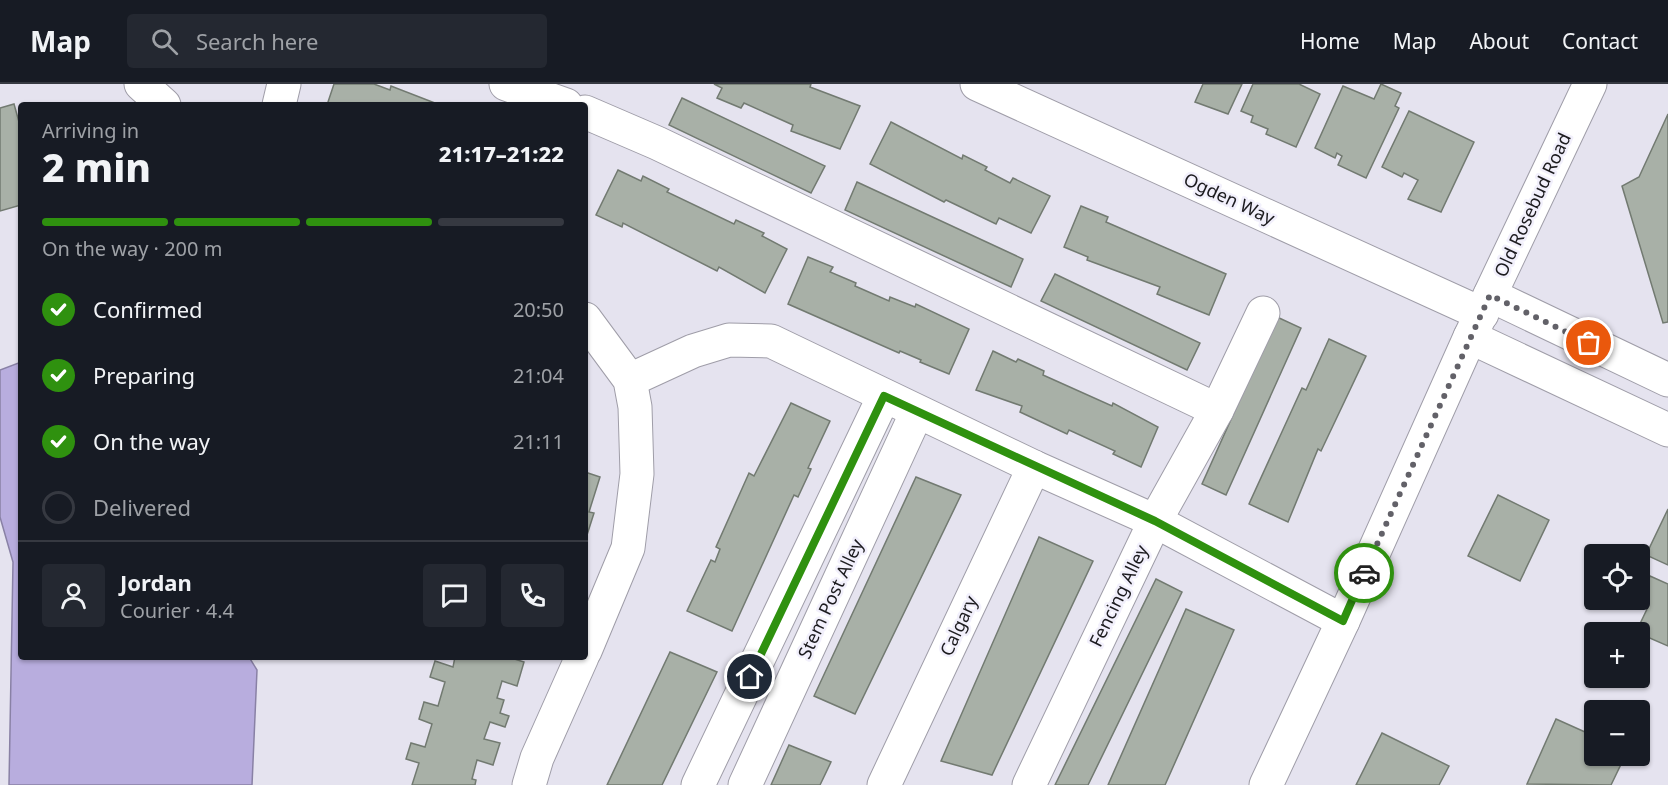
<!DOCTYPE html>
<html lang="en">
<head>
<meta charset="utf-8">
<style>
  :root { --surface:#171b24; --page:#242831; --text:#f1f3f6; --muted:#9ea1a6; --line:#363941; --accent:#2f910f }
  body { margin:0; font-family:"Noto Sans",sans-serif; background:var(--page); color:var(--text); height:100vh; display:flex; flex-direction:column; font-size:22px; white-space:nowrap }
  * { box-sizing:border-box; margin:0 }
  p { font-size:20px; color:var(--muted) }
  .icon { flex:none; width:33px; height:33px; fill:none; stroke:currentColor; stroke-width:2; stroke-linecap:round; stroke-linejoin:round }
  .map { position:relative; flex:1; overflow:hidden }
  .panel { position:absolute; left:18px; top:18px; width:570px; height:558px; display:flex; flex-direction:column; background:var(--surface); border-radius:6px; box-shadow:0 2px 4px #0004 }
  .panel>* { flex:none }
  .fabs { position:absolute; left:1584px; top:460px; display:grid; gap:12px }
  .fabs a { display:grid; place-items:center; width:66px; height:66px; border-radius:6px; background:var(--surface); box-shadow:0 2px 4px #0004; font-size:30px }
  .pin { position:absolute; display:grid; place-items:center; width:51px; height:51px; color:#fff; margin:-26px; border:3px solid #fff; border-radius:50%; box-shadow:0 2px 6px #0007 }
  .courier { position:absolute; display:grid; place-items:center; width:60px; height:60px; margin:-30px; border:4px solid #2f910f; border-radius:50%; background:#fff; color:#222; box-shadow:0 2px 8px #0007 }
  .overview em { font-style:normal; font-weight:800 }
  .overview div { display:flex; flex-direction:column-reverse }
  .overview { display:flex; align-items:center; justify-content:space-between; height:102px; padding:0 24px }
  h1 { font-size:39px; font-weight:800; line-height:45px }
  .bar { display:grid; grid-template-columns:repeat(4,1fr); gap:9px 6px; align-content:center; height:72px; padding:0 24px }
  .bar i { height:8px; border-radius:4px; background:var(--line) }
  .bar .active { background:var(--accent) }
  .bar p { grid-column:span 4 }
  .line { display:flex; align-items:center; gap:15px; padding:0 24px; border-top:2px solid var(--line) }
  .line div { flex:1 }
  .round { display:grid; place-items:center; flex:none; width:63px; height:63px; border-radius:6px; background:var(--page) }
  ol { padding:0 24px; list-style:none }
  li { display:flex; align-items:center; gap:18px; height:66px }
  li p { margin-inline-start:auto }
  li .icon { padding:6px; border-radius:50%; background:var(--accent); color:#fff; stroke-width:4 }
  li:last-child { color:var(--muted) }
  li i { width:33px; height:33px; border:3px solid var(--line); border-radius:50% }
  header { display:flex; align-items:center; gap:36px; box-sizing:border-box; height:84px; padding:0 30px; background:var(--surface); border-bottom:2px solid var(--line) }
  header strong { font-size:28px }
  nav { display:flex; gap:33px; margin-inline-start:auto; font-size:21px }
  .search { width:420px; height:54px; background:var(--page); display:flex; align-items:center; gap:15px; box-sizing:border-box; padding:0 21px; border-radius:6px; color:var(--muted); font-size:22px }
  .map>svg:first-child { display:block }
  .water { fill:#b8adde; stroke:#8981a5; stroke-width:1.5 }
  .building { fill:#a8b0a7; stroke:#727a71; stroke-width:1.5 }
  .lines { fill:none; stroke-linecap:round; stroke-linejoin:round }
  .street-casing { stroke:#9f9da8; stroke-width:35 }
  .street { stroke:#fff; stroke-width:33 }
  .done { stroke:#626168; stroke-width:6; stroke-dasharray:0 10.8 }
  .route { stroke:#2f910f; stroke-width:8 }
  .labels { text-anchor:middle; stroke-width:5; stroke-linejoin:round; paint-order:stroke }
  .street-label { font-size:18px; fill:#1c1b1f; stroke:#f2f0fc }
</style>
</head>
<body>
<header>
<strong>Map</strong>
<div class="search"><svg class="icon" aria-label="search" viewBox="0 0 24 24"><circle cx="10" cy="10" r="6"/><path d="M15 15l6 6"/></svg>Search here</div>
<nav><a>Home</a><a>Map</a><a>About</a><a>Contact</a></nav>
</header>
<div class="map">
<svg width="1668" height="701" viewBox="0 0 1668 701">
  <rect width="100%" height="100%" fill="#e5e3ef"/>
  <polygon class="water" points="21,278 21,573 249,573 257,586 252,701 9,701 13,478 0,433 0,286"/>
  <g class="building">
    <polygon points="334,0 374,0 390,6 391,2 440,21 327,21"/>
    <polygon points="714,0 811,0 810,3 860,22 840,65 791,47 793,41 744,19 741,24 717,14 722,4"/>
    <polygon points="1203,0 1242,0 1228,30 1195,18"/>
    <polygon points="1253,0 1299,0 1320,10 1296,63 1266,50 1268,45 1251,38 1253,32 1241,27"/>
    <polygon points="1381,0 1401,9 1395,22 1399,24 1366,94 1338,81 1342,72 1337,69 1335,74 1315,64 1343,2 1374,15"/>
    <polygon points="682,14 825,82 811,109 669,41"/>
    <polygon points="14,20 21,45 21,121 0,127 0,24"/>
    <polygon points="1409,27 1474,58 1441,128 1408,115 1418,96 1404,89 1402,93 1382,83"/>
    <polygon points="1668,30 1668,238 1663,239 1622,102 1639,93"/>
    <polygon points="891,38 962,75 963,71 987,83 985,86 1010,99 1013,94 1050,112 1031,149 999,134 996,140 946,116 944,118 870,80"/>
    <polygon points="618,86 641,97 643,92 669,105 667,108 734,140 736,136 764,149 762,152 787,165 765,209 719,183 717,187 623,139 622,143 596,131"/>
    <polygon points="857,98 1023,175 1011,203 845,126"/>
    <polygon points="1081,122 1108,133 1106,138 1226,190 1209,231 1157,210 1160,203 1087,176 1088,173 1064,163"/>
    <polygon points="808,173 833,183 830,188 856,199 855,202 889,217 890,213 915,223 916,220 969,245 949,290 920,278 921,276 900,267 899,269 788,220"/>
    <polygon points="1055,190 1200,259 1187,286 1041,217"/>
    <polygon points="1277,233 1301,244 1226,411 1202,400"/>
    <polygon points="1329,255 1366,272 1321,367 1318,365 1288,438 1249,420 1302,304 1306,306"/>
    <polygon points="993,267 1016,278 1018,275 1044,287 1043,291 1112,322 1113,319 1158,343 1141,383 1113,370 1115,367 1069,346 1067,350 1020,328 1022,322 976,306"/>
    <polygon points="791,319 830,337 808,384 811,385 798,413 794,411 732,547 687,527 711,476 715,478 720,465 716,463 749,389 754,392"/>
    <polygon points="585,388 600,393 589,428 594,429 587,451"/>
    <polygon points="916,393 961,411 855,630 814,612"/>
    <polygon points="1498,411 1549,436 1520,497 1468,472"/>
    <polygon points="1668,425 1668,481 1646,471"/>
    <polygon points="1039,453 1093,477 992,691 941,677"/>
    <polygon points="1650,492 1668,500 1668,562 1636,548 1648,523 1639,518"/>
    <polygon points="1156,495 1182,508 1088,701 1055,701"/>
    <polygon points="1186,525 1234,546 1165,701 1108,701"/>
    <polygon points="670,568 717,588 662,701 607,701"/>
    <polygon points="455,573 508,573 524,578 517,602 502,597 497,614 504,616 500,629 509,632 505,643 490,638 484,655 500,659 493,681 477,676 472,695 476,696 475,701 412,701 419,679 406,675 411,659 425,663 432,640 419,635 424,618 438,622 445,598 430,593 435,577 453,583"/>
    <polygon points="1556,635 1594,652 1594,672 1625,672 1611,701 1527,700"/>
    <polygon points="1382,649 1449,682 1439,701 1356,701"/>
    <polygon points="789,661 831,678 820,701 771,701"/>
  </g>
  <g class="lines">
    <defs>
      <g id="street">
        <polyline points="141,0 164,21"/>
        <polyline points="506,0 566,21"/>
        <polyline points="977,0 1482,230"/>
        <polyline points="279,21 284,0"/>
        <polyline points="585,28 657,59 1217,326"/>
        <polyline points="1490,211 1668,296"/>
        <polyline points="585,235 630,296 635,323 637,390 628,464 585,567"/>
        <polyline points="1470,253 1668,346"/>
        <polyline points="630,296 693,267 729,256 771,257 1034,383 1155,437 1343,537"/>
        <polyline points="529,701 537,674 582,573"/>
        <polyline points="698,701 884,312"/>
        <polyline points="745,701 917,328"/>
        <polyline points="884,701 1034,383"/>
        <polyline points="1029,701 1155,437 1217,326 1263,229"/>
        <polyline points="1266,701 1343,537 1470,253 1590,0"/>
      </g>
    </defs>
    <use href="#street" class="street-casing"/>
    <use href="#street" class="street"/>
  </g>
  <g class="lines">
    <polyline class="done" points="1364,489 1490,211 1589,259"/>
    <polyline class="route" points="750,593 884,312 1155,437 1343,537 1364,489"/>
  </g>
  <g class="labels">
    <g class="street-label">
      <text transform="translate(1229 115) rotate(25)" y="6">Ogden Way</text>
      <text transform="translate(1533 121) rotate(-65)" y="6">Old Rosebud Road</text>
      <text transform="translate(1119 512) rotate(-64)" y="6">Fencing Alley</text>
      <text transform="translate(831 515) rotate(-65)" y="6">Stem Post Alley</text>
      <text transform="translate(959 542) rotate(-65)" y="6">Calgary</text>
    </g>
  </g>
</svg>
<div class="fabs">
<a><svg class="icon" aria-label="locate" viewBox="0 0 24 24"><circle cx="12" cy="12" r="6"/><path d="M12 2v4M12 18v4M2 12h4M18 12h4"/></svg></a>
<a>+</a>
<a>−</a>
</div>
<div class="pin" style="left:1589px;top:259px;background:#ea580c"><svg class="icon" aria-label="bag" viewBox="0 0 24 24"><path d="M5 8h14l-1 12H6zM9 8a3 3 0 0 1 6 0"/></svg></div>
<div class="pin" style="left:750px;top:593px;background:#1f2937"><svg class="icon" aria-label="home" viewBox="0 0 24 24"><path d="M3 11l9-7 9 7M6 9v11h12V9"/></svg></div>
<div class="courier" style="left:1364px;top:489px"><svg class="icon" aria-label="car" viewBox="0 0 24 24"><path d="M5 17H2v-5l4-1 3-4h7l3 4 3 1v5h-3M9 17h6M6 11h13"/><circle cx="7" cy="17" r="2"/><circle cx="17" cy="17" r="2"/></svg></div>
<section class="panel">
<div class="overview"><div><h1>2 min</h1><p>Arriving in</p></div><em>21:17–21:22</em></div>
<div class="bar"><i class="active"></i><i class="active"></i><i class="active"></i><i></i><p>On the way · 200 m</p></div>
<ol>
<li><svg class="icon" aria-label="check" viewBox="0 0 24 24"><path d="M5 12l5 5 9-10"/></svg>Confirmed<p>20:50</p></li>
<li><svg class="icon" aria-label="check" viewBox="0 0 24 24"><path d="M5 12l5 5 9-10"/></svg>Preparing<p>21:04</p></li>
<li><svg class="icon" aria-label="check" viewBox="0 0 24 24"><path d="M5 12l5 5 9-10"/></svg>On the way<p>21:11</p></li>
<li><i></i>Delivered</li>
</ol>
<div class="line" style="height:108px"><a class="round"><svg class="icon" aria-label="person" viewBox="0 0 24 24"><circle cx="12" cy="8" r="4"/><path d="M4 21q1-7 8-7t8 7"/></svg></a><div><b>Jordan</b><p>Courier · 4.4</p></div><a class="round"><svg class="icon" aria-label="chat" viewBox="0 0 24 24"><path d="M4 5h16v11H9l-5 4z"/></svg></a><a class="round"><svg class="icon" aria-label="phone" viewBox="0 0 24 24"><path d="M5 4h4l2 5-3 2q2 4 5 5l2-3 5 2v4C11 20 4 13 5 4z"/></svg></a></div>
</section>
</div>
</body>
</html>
